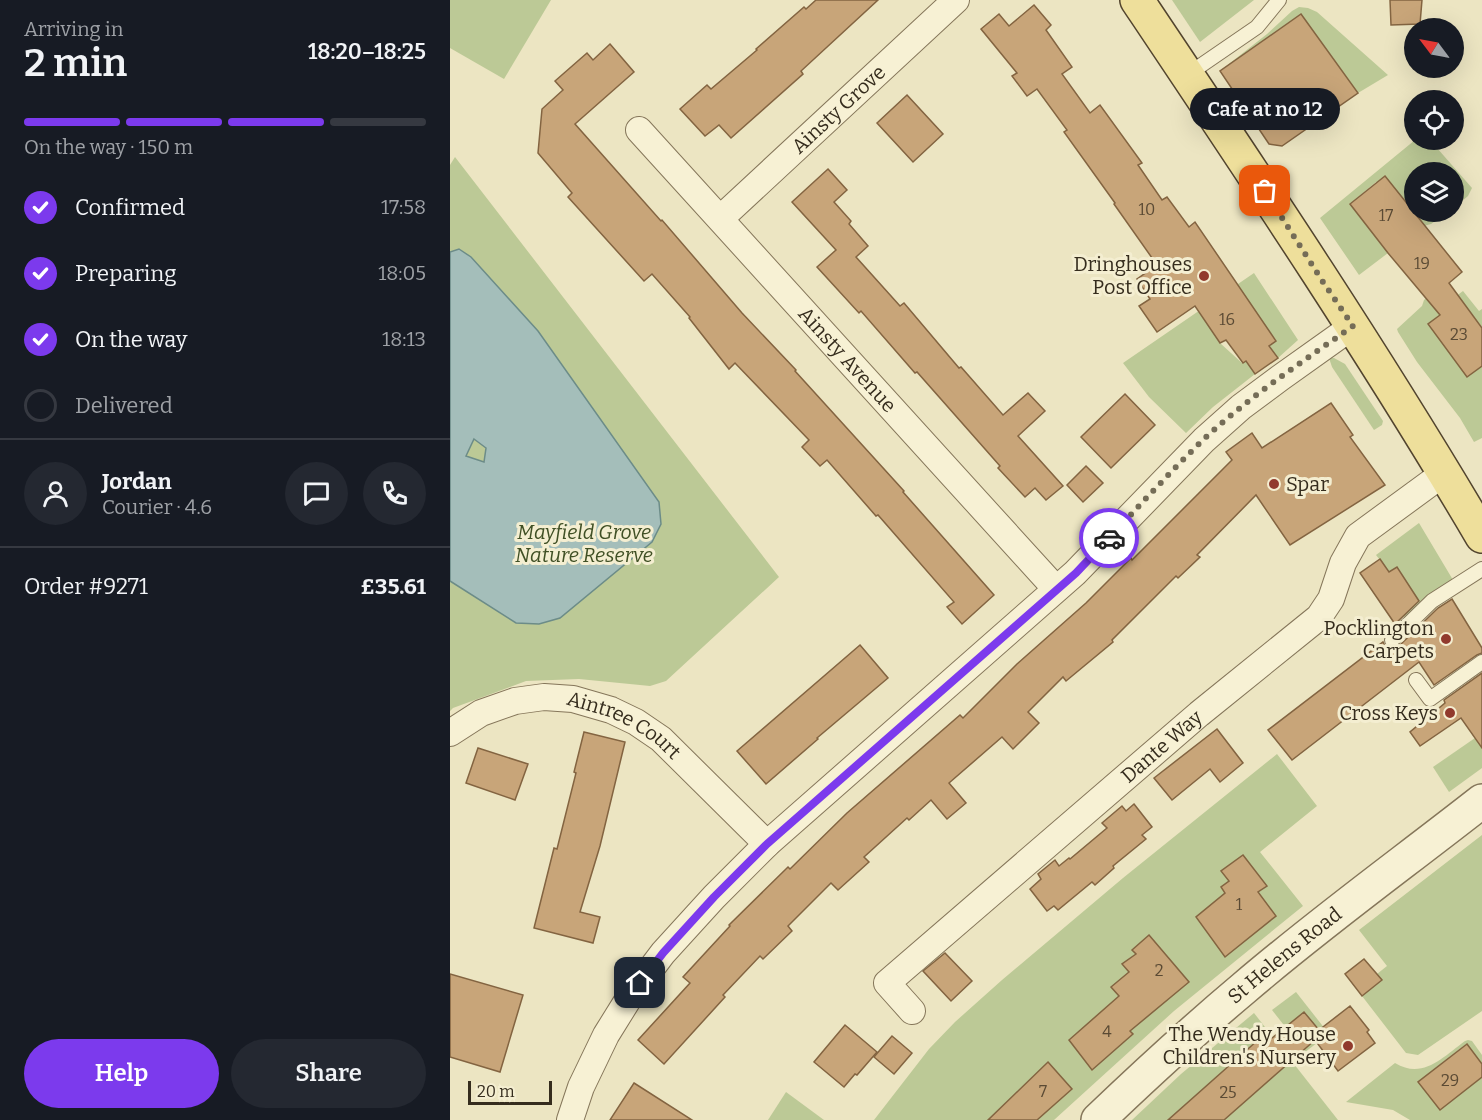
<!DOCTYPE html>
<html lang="en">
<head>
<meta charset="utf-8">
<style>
  :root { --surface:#171b24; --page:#242831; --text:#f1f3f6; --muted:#9ea1a6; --line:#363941; --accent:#7c3aed }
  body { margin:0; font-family:Bitter,serif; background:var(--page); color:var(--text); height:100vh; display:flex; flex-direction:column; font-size:22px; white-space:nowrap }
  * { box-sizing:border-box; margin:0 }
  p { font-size:20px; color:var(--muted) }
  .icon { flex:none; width:33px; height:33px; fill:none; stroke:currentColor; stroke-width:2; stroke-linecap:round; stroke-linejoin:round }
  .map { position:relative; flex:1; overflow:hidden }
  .sheet { display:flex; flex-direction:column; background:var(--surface); width:450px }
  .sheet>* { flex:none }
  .needle { width:39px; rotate:302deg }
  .fabs { position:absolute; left:954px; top:18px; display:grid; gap:12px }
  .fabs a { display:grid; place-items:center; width:60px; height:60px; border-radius:50%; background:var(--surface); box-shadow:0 6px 24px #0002; font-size:30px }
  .scale { position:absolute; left:18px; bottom:15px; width:84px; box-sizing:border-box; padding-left:6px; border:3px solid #352c1d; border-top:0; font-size:16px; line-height:21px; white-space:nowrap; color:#352c1d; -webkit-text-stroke:4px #f4eed1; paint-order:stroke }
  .pin { position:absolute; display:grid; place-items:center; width:51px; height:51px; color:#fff; margin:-26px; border-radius:12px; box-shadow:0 3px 9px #0006 }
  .courier { position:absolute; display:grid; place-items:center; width:60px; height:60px; margin:-30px; border:4px solid #7c3aed; border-radius:50%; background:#fff; color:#222; box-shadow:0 2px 8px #0007 }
  .bubble { position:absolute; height:42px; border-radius:21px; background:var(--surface); box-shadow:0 6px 24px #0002; font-size:20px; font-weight:600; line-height:42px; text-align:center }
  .headline em { font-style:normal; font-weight:600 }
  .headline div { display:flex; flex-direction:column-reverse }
  .headline { display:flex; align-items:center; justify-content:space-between; height:102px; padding:0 24px }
  h1 { font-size:39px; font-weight:600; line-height:45px }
  .bar { display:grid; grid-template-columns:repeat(4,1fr); gap:9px 6px; align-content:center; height:72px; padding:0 24px }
  .bar i { height:8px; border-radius:4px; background:var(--line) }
  .bar .current { background:var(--accent) }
  .bar p { grid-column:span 4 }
  .line { display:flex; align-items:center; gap:15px; padding:0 24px; border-top:2px solid var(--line) }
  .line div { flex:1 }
  .round { display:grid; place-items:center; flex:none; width:63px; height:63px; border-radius:32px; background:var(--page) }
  ol { padding:0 24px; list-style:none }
  li { display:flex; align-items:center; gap:18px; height:66px }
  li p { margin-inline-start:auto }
  li .icon { padding:6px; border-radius:50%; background:var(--accent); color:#fff; stroke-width:4 }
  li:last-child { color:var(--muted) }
  li i { width:33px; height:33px; border:3px solid var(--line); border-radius:50% }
  .button { display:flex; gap:12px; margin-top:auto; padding:12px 24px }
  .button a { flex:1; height:69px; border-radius:36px; background:var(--accent); color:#fff; font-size:24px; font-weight:600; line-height:69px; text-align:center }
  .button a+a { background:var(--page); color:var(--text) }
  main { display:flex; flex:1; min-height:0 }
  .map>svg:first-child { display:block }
  .green { fill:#bcc996 }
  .water { fill:#a4beba; stroke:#6c8c88; stroke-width:1.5; fill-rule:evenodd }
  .building { fill:#c8a579; stroke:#836441; stroke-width:1.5 }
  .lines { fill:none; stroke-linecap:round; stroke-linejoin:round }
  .service-casing { stroke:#85765a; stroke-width:16 }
  .minor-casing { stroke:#85765a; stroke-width:28 }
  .tertiary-casing { stroke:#85765a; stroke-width:36 }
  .primary-casing { stroke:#52442e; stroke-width:36 }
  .service { stroke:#f7f1d4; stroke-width:14 }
  .minor { stroke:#f7f1d4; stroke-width:26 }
  .tertiary { stroke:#f7f1d4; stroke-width:33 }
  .primary { stroke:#eedf9b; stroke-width:33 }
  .done { stroke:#756d57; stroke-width:6; stroke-dasharray:0 10.8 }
  .route { stroke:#7c3aed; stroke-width:8 }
  .poi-dot { fill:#913a2d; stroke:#f4eed1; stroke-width:2 }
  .labels { text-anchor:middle; stroke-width:6; stroke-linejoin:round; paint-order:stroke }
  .number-label { font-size:16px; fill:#5a4a34 }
  .street-label { font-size:20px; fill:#352c1d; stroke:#f4eed1 }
  .poi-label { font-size:20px; fill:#352c1d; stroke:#f4eed1; text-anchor:end }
  .park-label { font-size:20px; font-style:italic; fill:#405025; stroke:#f4eed1 }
</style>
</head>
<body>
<main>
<section class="sheet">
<div class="headline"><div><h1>2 min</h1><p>Arriving in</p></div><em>18:20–18:25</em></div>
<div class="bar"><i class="current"></i><i class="current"></i><i class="current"></i><i></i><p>On the way · 150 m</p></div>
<ol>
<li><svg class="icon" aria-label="check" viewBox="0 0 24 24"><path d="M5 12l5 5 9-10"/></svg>Confirmed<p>17:58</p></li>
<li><svg class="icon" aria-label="check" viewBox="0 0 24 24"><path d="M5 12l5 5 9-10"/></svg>Preparing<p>18:05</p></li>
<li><svg class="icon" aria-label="check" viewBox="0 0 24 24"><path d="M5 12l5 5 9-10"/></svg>On the way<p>18:13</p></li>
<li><i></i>Delivered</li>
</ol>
<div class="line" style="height:108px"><a class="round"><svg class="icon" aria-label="person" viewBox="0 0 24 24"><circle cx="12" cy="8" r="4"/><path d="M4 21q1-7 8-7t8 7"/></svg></a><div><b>Jordan</b><p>Courier · 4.6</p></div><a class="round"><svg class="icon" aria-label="chat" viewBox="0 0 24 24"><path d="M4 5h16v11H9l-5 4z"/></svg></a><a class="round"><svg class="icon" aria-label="phone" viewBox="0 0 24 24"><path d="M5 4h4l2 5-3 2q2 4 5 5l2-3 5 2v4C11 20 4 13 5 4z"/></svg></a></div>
<div class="line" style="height:78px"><div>Order #9271</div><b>£35.61</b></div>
<div class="button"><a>Help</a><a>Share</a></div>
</section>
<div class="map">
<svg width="1032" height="1120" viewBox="0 0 1032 1120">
  <rect width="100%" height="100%" fill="#ece5c2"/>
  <g class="green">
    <polygon points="0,0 101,0 54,79 0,48"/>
    <polygon points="722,0 804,0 750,42"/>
    <polygon points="849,7 858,8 867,12 938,75 908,93 851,14 770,71 817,34 842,11"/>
    <polygon points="965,140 980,140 1022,188 1018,196 1004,208 1004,172 964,172 964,212 998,212 981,224 974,226 926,182 900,204 938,253 909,275 870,218"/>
    <polygon points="5,157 329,577 216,681 200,686 129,679 76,681 3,708 0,711 0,165"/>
    <polygon points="804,273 848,340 828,358 819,346 826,340 813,323 752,316 770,343 792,363 796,361 805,374 763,407 736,433 699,397 673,363"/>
    <polygon points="1013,291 1029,311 1032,309 1032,327 1011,300 1032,366 1032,438 1024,442 1010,418 967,362 948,332 947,329 972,306 974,300 981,294 1005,297"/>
    <polygon points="879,358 884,358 895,364 933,421 932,425 924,430 882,367"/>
    <polygon points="969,523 1003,580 956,619 952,613 947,567 939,572 926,555"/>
    <polygon points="1025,738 1032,748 1032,768 999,792 983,767"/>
    <polygon points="827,754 867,806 810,852 853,906 724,1011 604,1120 424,1120 479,1049 505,1022 552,980 673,878"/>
    <polygon points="1032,835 1032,1011 968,1055 956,1053 912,996 932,980 927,974 937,966 909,930"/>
    <polygon points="846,992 879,1034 855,1052 822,1010"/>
    <polygon points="804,1013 888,1120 682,1120 731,1074"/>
    <path d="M1018 1040 1022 1041 1032 1055V1064L1016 1044 968 1082 990 1110 1032 1077V1120H960L943 1110 896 1102 945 1063C973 1080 993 1057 1015 1041Z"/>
    <polygon points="336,1092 374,1120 318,1120"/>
  </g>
  <path class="water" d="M9 249 21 257 88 331 209 502 211 524 202 542 110 618 89 624 66 623 0 581V252ZM24 439 36 448 34 462 16 456Z"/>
  <g class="building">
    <polygon points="366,0 428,0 351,71 353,74 281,138 269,125 255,136 230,109 257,85 261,89 307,50 306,49 354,7 356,9"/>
    <polygon points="940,0 972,0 970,24 941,25"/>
    <polygon points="584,5 601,25 596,30 622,67 612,74 640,113 650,105 692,163 688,165 712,200 717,197 739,227 745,222 826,341 819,346 828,358 805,374 796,361 793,363 776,340 770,343 745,306 707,332 689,306 700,299 687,279 707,265 664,204 665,203 614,132 617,130 587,89 577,96 562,76 567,73 531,29 549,14 559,26"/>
    <polygon points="851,14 908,93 832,146 819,144 770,71"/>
    <polygon points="160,44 184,72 125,124 211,221 212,220 292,313 346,370 345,371 454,491 453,492 544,595 512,624 497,607 504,602 428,515 426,516 377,460 370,466 352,447 359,440 285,363 279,369 239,318 240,317 202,274 194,281 118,197 122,193 88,153 92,109 113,90 105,81 137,53 143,60"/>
    <polygon points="457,95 493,134 463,162 427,123"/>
    <polygon points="378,169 397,190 384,202 401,221 399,224 418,246 406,257 450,306 454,303 509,368 511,367 553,415 578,393 595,411 568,436 613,486 596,500 585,488 575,497 548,468 550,466 467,372 465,373 411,311 409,313 367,267 386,250 342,202"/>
    <polygon points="935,176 1012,272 999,283 1032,328 1032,366 1017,377 978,324 990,315 938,253 900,204"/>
    <polygon points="675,394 705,425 661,468 631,437"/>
    <polygon points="881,403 903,435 900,437 935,485 840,545 806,495 747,555 750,557 728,578 726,576 662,640 663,642 616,681 613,677 578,712 589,723 563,749 552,737 499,783 516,803 497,819 481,800 459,820 457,818 414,857 419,862 388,890 381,883 338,926 342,931 313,959 310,956 273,995 275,997 214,1064 188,1040 240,983 233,977 280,926 279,925 338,867 340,869 397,813 510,715 513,718 567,664 636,603 681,558 682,560 782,460 776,452 802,433 812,448"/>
    <polygon points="636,466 653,483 633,502 617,485"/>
    <polygon points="930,559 939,572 947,567 969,601 945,624 910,573"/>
    <polygon points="1002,599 1032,648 1032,653 1027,655 984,685 969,662 842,760 818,730 933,642 935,646 939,648 944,649 948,647 988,608"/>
    <polygon points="410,645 438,678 367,738 368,739 316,784 287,751"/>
    <polygon points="1032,673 1032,748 1011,718 970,746 960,732 995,703 994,700"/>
    <polygon points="767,729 793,763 770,782 760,769 722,800 704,778"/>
    <polygon points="134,732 175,742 150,846 130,912 150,917 143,943 84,928 104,848 107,849 126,773 124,772"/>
    <polygon points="28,748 78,764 65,800 16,783"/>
    <polygon points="684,804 702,827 692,835 696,839 663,866 664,868 645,885 642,882 608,910 604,906 597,911 580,889 591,879 588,874 605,860 609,866 619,858 620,859 657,828 652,823 672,806 676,811"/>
    <polygon points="793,855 817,886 808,892 826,916 775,957 746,917 775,893 771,887 779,881 771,871"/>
    <polygon points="699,935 739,982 680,1031 683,1034 642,1070 619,1040 669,996 661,987 679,972 672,964 686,954 682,950"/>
    <polygon points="495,953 522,981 501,1001 473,971"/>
    <polygon points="914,959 932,980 912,996 895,974"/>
    <polygon points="0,974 73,995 50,1072 0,1057"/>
    <polygon points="900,1006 919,1030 917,1032 925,1043 888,1071 865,1040 774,1120 718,1120 817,1032 822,1038 854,1012 869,1030"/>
    <polygon points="395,1025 427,1052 407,1075 405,1074 394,1087 364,1062"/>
    <polygon points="442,1036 462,1053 444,1074 424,1057"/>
    <polygon points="1017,1044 1032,1064 1032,1077 990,1110 968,1082"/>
    <polygon points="598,1062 622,1089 587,1120 538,1120"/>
    <polygon points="184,1083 242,1120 160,1120"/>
  </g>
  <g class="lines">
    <defs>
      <g id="service">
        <polyline points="737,75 807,27 829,0"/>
        <polyline points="942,640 982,601 1032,569"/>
        <polyline points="966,680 980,699 1032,662"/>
      </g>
      <g id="minor">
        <path id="s1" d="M189 130 606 589"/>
        <path id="s2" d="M271 218 506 0"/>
        <path id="s3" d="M0 733 31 713 65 701 94 697 123 699 161 710 186 722 211 739 317 844"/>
        <path id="s4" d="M462 1011 437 983 749 714 869 617 881 599 893 563 908 536 994 473"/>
        <polyline points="120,1120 131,1087 156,1035 179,998 213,953 264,897 317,844 625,573 754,440 791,407 830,378 903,326"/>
      </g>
      <g id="tertiary">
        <path id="s5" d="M648 1120C695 1075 744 1030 794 988 871 922 953 863 1032 801"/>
      </g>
      <path id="primary" d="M687 0C805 176 924 353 1032 536"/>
    </defs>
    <use href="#service" class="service-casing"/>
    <use href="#minor" class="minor-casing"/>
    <use href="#tertiary" class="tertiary-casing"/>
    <use href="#primary" class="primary-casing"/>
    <use href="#service" class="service"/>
    <use href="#minor" class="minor"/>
    <use href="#tertiary" class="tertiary"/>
    <use href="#primary" class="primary"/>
  </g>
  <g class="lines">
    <path class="done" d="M659 538C690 505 721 471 754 439 800 396 852 362 903 326L873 282 815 191"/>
    <polyline class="route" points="190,983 213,953 264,897 317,844 626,573 659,538"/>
  </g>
  <g class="poi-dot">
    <circle cx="754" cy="276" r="6"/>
    <circle cx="824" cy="484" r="6"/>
    <circle cx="996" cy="639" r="6"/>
    <circle cx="1000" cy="713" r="6"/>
    <circle cx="898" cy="1046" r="6"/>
  </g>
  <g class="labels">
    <g class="number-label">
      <text x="697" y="215">10</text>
      <text x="936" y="221">17</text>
      <text x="972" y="269">19</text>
      <text x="777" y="325">16</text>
      <text x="1009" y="340">23</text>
      <text x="789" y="910">1</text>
      <text x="709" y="976">2</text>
      <text x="657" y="1037">4</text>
      <text x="1000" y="1086">29</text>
      <text x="593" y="1097">7</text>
      <text x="778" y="1098">25</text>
    </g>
    <g class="street-label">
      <text dy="7" stroke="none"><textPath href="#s2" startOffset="160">Ainsty Grove</textPath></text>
      <text dy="7" stroke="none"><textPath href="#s1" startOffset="310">Ainsty Avenue</textPath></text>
      <text dy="7" stroke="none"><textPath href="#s3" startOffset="189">Aintree Court</textPath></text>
      <text dy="7" stroke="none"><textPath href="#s4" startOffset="400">Dante Way</textPath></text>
      <text dy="7" stroke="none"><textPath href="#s5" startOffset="249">St Helens Road</textPath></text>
    </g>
    <g class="poi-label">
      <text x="742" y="271">Dringhouses<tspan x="742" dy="23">Post Office</tspan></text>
      <text x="836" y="491" text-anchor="start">Spar</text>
      <text x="984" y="635">Pocklington<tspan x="984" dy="23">Carpets</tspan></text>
      <text x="988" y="720">Cross Keys</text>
      <text x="886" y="1041">The Wendy House<tspan x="886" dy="23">Children's Nursery</tspan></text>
    </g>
    <g class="park-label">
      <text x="134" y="539">Mayfield Grove<tspan x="134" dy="23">Nature Reserve</tspan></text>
    </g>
  </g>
</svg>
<div class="fabs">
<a><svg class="needle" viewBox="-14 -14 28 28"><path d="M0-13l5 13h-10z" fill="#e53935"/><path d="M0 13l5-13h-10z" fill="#9ea1a6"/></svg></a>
<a><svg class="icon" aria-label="locate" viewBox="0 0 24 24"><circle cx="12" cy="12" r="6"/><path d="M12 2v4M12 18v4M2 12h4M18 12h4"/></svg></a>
<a><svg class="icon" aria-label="layers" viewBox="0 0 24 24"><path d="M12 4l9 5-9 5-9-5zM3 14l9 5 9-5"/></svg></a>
</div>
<div class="scale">20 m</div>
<div class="pin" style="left:815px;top:191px;background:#ea580c"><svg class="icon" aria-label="bag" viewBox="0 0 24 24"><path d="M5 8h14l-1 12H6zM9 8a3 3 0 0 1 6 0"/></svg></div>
<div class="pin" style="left:190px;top:983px;background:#1f2937"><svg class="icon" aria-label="home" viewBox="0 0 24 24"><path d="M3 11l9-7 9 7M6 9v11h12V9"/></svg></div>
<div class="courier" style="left:659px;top:538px"><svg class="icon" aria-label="car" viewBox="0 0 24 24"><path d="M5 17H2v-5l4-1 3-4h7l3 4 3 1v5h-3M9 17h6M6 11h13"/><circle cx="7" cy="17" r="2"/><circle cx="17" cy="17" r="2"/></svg></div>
<div class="bubble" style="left:740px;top:88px;width:150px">Cafe at no 12</div>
</div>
</main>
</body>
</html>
